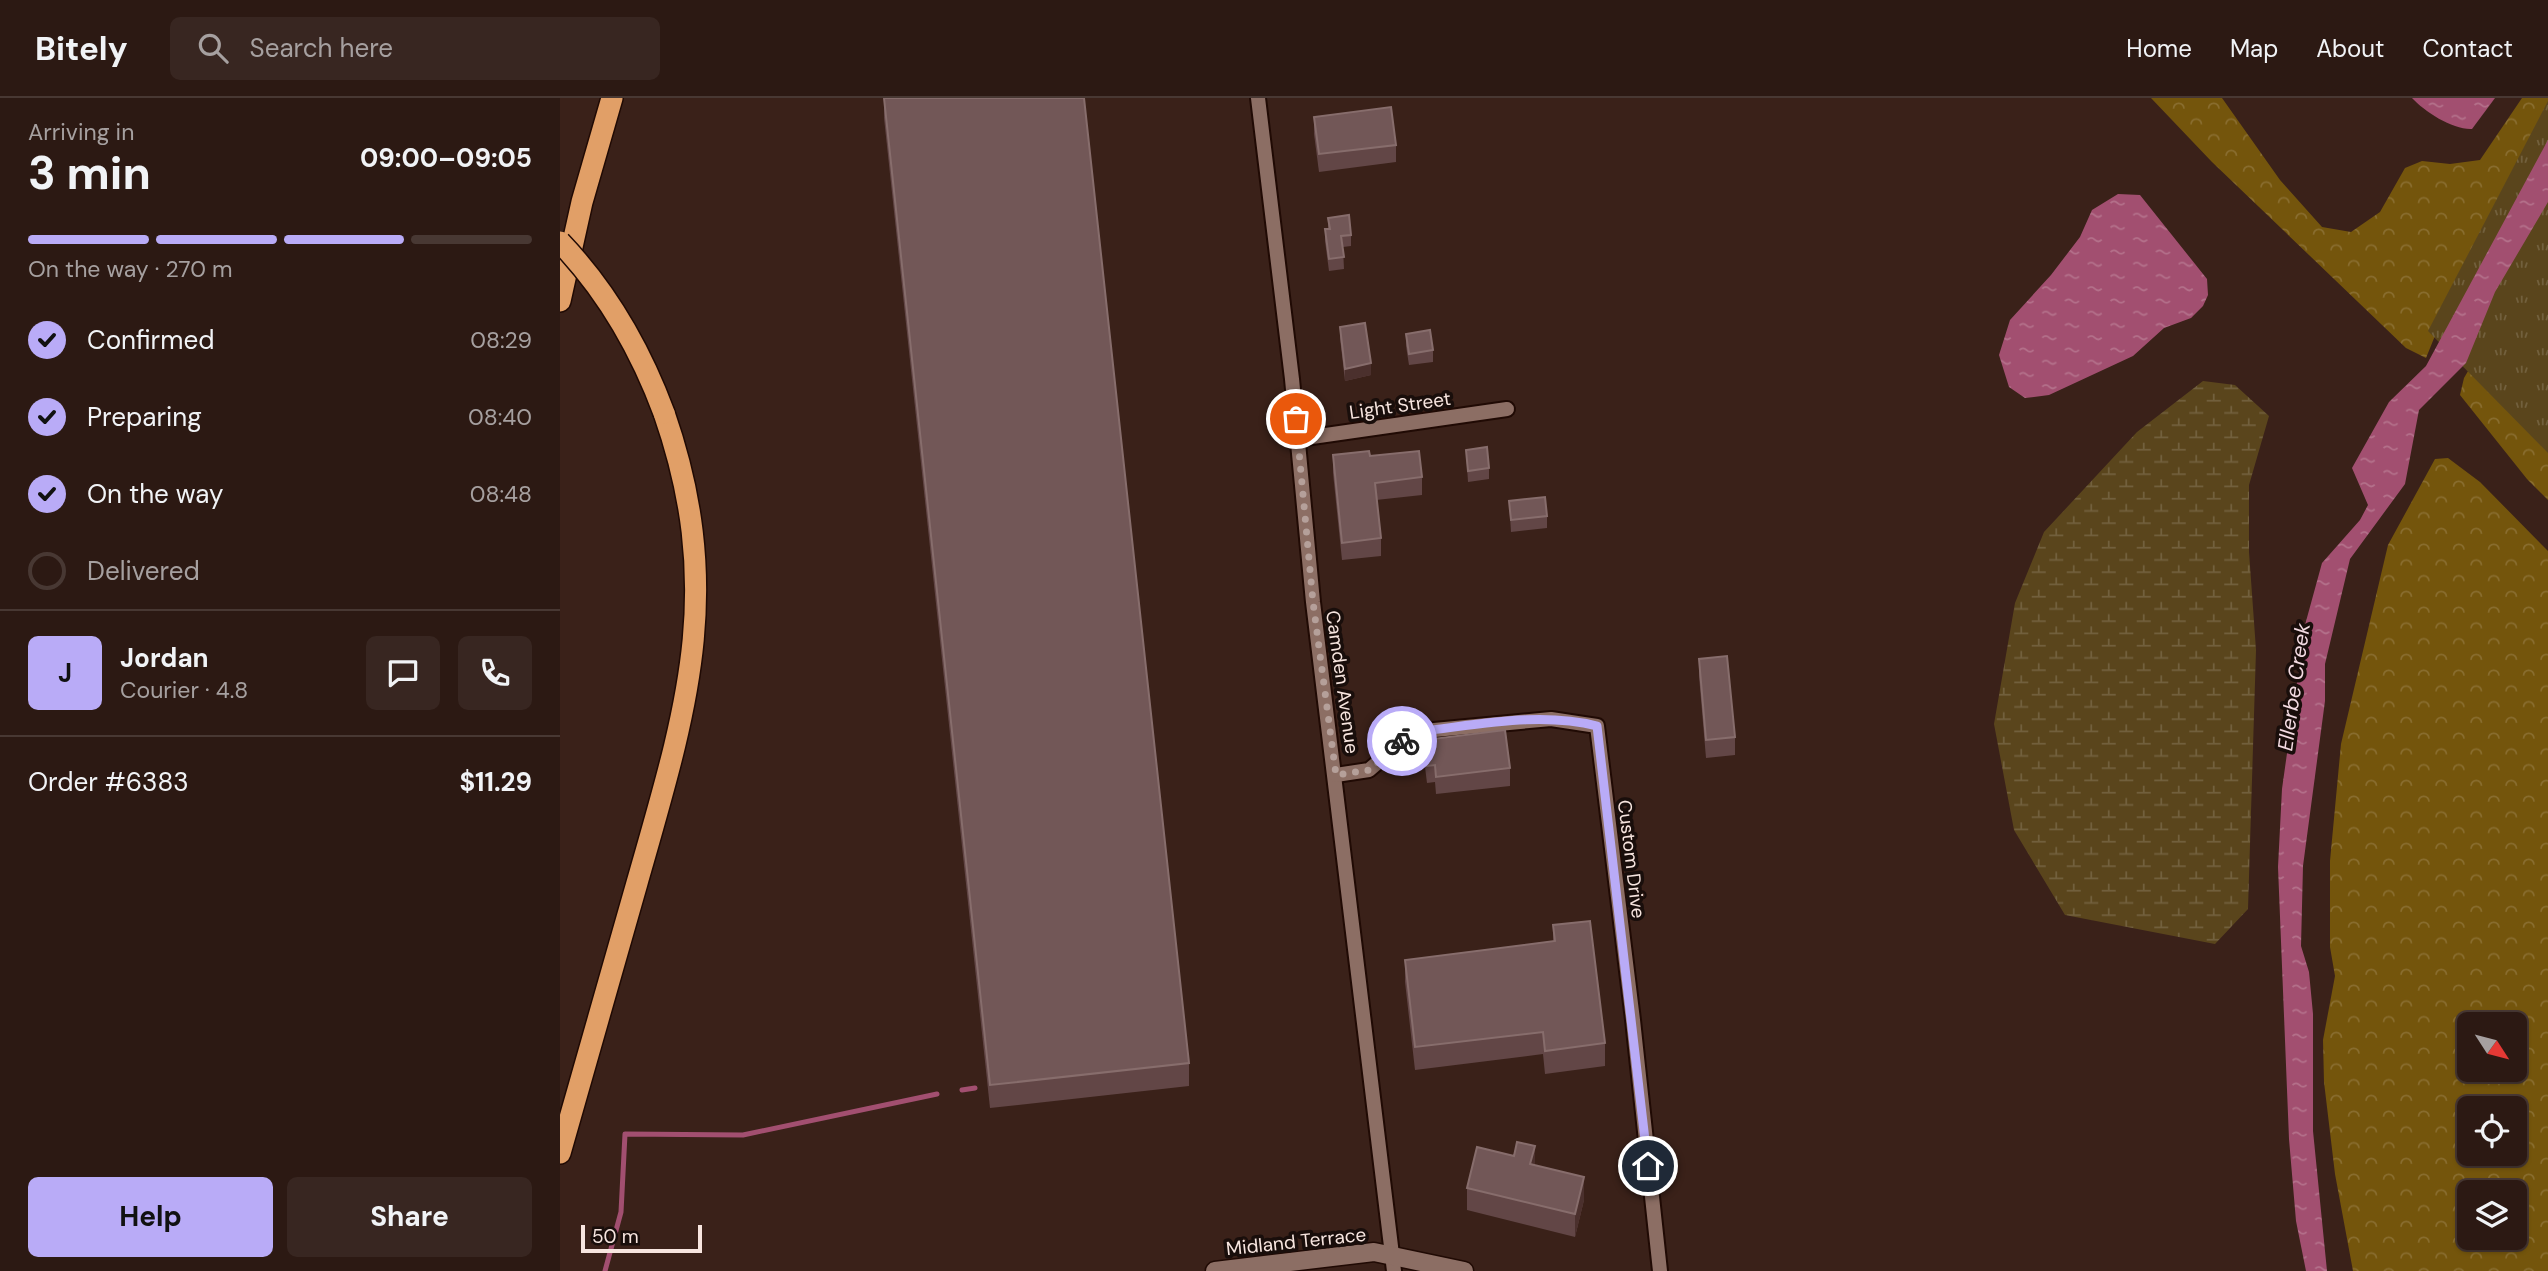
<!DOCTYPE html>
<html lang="en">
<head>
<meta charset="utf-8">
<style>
  :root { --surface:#2c1913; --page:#382621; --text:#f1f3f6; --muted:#a6a0a0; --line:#483833; --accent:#b9abf7 }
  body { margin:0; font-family:"DM Sans",sans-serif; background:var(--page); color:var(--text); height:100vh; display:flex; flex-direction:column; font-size:26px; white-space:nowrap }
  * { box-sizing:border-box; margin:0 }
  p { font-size:23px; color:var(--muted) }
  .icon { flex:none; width:38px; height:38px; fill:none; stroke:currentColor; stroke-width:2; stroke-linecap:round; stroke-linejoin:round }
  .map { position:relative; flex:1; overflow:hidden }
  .details { display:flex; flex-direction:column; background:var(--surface); width:560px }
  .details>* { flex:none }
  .needle { width:46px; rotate:126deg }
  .fabs { position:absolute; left:1897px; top:914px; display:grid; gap:14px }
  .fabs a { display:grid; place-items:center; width:70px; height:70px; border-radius:10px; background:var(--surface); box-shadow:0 2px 5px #0004,0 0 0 2px var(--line); font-size:35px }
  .scale { position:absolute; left:21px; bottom:18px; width:121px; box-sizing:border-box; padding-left:7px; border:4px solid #f7e5df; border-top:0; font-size:19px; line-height:24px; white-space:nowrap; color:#f7e5df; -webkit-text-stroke:5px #190e0b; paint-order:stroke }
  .pin { position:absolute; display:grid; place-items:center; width:60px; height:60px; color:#fff; margin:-30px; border:4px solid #fff; border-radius:50%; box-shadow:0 2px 7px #0007 }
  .courier { position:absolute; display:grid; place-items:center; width:70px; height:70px; margin:-35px; border:5px solid #b9abf7; border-radius:50%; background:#fff; color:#222; box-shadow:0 2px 9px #0007 }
  .overview em { font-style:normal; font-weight:700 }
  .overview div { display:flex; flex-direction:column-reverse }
  .overview { display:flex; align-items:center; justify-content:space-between; height:119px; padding:0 28px }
  h1 { font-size:46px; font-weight:700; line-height:52px }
  .bar { display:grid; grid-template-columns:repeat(4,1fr); gap:10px 7px; align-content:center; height:84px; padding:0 28px }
  .bar i { height:9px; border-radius:5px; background:var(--line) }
  .bar .active { background:var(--accent) }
  .bar p { grid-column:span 4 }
  .line { display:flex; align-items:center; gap:18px; padding:0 28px; border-top:2px solid var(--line) }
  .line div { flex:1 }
  .round { display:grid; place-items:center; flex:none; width:74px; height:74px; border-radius:10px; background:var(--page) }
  ol { padding:0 28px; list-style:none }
  li { display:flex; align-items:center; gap:21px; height:77px }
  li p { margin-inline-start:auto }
  li .icon { padding:7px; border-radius:50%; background:var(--accent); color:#111; stroke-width:4 }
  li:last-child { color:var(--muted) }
  li i { width:38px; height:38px; border:4px solid var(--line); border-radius:50% }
  .cta { display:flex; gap:14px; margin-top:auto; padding:14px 28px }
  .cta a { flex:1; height:80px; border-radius:10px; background:var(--accent); color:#111; font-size:28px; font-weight:700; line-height:80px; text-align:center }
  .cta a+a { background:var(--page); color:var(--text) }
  header { display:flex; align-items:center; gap:42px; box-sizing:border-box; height:98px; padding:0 35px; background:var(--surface); border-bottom:2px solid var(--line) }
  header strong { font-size:33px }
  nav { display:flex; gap:38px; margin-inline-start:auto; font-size:24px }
  .search { width:490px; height:63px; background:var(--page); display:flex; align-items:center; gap:18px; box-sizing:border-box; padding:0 24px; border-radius:10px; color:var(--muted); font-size:26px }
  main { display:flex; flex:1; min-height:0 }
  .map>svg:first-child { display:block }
  .forest { fill:url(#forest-crowns); fill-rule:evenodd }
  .wetland { fill:url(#wetland-marsh) }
  .park { fill:url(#park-tufts) }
  .water { fill:url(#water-ripples) }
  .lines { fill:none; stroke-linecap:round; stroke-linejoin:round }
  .stream { stroke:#a24f70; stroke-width:5 }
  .street-casing { stroke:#200a04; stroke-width:18 }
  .secondary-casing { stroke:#200a04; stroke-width:21 }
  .highway-casing { stroke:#200a04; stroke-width:24 }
  .street { stroke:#8c6e64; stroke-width:14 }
  .secondary { stroke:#8c6e64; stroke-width:18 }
  .highway { stroke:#e19f67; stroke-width:21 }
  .highway-bridge-casing { stroke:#200a04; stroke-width:24; stroke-linecap:butt }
  .highway-bridge { stroke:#e19f67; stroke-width:21 }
  .wall { fill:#624646 }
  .shaded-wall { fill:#4b302d }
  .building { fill:#725757; stroke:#876d6c; stroke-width:2 }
  .done { stroke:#b5a09a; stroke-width:7; stroke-dasharray:0 12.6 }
  .route { stroke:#b9abf7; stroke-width:9 }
  .labels { text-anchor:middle; stroke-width:7; stroke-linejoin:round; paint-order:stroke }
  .street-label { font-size:19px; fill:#f7e5df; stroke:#190e0b }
  .water-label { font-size:21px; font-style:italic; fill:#f3dbe2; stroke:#190e0b }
</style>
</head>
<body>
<header>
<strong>Bitely</strong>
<div class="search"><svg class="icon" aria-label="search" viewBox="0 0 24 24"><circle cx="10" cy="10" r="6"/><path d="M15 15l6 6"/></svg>Search here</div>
<nav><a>Home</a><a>Map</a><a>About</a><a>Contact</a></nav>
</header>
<main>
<section class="details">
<div class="overview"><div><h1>3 min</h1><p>Arriving in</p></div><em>09:00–09:05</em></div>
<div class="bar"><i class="active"></i><i class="active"></i><i class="active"></i><i></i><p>On the way · 270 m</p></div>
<ol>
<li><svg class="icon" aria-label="check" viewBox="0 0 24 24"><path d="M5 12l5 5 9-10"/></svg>Confirmed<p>08:29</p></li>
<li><svg class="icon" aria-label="check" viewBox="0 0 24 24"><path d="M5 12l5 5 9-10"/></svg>Preparing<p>08:40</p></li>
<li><svg class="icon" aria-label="check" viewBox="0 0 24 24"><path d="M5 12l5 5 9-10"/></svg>On the way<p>08:48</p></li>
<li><i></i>Delivered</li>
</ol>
<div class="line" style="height:126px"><b class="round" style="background:var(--accent);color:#111">J</b><div><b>Jordan</b><p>Courier · 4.8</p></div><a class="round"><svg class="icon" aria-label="chat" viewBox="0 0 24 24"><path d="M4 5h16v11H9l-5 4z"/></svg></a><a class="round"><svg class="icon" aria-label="phone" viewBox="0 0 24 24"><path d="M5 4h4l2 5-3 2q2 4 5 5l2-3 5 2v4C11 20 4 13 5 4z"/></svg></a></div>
<div class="line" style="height:91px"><div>Order #6383</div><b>$11.29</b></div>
<div class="cta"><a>Help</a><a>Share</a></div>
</section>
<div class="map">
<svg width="1988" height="1173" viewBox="0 0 1988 1173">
  <defs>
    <pattern id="forest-crowns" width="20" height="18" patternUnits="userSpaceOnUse" patternTransform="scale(1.75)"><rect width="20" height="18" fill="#74550c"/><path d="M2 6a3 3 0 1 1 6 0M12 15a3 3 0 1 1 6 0" fill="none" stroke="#896d2f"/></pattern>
    <pattern id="wetland-marsh" width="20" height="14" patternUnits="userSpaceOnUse" patternTransform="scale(1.75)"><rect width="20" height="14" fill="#5a451c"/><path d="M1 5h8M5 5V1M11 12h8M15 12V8" fill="none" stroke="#72603d"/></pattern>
    <pattern id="park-tufts" width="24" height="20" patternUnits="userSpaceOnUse" patternTransform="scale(1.75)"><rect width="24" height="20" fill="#5a451c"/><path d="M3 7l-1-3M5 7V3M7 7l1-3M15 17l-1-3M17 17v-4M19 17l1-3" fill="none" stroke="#72603d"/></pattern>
    <pattern id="water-ripples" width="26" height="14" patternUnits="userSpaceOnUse" patternTransform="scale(1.75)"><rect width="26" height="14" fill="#a24f70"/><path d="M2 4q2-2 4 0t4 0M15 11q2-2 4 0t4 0" fill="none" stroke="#b4718b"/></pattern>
  </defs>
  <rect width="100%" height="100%" fill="#3a2119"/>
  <g class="forest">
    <polygon points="1591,0 1662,0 1720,82 1762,129 1791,134 1820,114 1845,70 1862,63 1890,66 1920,62 1962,0 1988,0 1988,40 1883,218 1866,260 1846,250 1652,64"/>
    <polygon points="1988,113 1988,402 1967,381 1900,297 1904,280 1929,237"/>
    <path d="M1888 360 1920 384 1988 453V1173H1793L1775 1076 1764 984 1763 942 1775 878 1770 849V763L1781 646 1828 447 1875 361ZM1909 926H1955V971H1909ZM1909 1010H1955V1055H1909ZM1909 1094H1955V1139H1909Z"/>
  </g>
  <polygon class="wetland" points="1643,283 1675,287 1709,318 1689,387 1689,454 1696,552 1688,811 1655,846 1505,817 1454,732 1434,626 1455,505 1484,434 1577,334"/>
  <polygon class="park" points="1988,3 1988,355 1868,233"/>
  <g class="water">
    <path d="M1852 0H1935L1912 31C1893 32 1865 14 1852 0Z"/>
    <polygon points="1988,42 1988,104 1935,194 1906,265 1859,312 1845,386 1790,461 1765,566 1765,603 1743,768 1741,848 1749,874 1753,916 1753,1033 1767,1173 1746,1173 1736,1123 1729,1041 1718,769 1722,691 1745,527 1762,465 1800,422 1808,407 1792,370 1829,304 1866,268"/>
    <polygon points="1558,96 1580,97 1647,181 1648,197 1643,208 1631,220 1604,230 1573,258 1489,297 1465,300 1449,289 1439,257 1450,222 1491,177 1520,139 1532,112"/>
  </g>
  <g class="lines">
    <g class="stream">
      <polyline points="402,992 415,990"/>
      <polyline points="45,1173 61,1114 65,1036 183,1037 377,996"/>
    </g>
    <defs>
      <g id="street">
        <polyline points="698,0 732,281 753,504 834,1173"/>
        <polyline points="738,341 947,311"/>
        <polyline points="776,677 809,672 853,634 991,621 1037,628 1073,922 1100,1173"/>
      </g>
      <polyline id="secondary" points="655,1173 814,1154 904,1173"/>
      <g id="highway">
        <polyline points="0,203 22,104 52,0"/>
        <path d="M0 1055C26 965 51 875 77 785 126 613 166 493 104 315"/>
      </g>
    </defs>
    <use href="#street" class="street-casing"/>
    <use href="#secondary" class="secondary-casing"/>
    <use href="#highway" class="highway-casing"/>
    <use href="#street" class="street"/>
    <use href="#secondary" class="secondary"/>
    <use href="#highway" class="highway"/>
    <defs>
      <path id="highway-bridge" d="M0 144C46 192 81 253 104 315"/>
    </defs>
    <use href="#highway-bridge" class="highway-bridge-casing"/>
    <use href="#highway-bridge" class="highway-bridge"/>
  </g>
  <g class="wall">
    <polygon points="324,0 629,965 629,988 430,1010 324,20"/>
    <polygon points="754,19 836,47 836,64 759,74 754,36"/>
    <polygon points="768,120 791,137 791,148 783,149 784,171 769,173 765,143 765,131 768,131"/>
    <polygon points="780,229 811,277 785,283 780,240"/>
    <polygon points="846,236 873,252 873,264 849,267 846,248"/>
    <polygon points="906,352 929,370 929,381 908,384"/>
    <polygon points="773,357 810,358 862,379 862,397 816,402 821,440 821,458 782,462 773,375"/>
    <polygon points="949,403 987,418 987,430 951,434"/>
    <polygon points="1139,561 1175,639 1175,657 1146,660 1139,578"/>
    <polygon points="872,641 950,670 950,688 876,696 875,684 867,685 865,669 865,651 872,651"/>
    <polygon points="993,827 1045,945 1045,968 985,976 983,956 855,972 845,884 845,862 993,843"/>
    <polygon points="975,1067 1024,1102 1015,1139 907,1112 907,1090"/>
  </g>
  <g class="shaded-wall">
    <polygon points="811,265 811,277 785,283 785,271"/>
    <polygon points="975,1048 975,1071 970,1066"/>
    <polygon points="1024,1079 1024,1102 1015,1139 1015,1116"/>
  </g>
  <g class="building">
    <polygon points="324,0 524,0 629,965 430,987"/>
    <polygon points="831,9 836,47 759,56 754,19"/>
    <polygon points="789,117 791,137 781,138 784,159 769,161 765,131 770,131 768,120"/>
    <polygon points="805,225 811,265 785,271 780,229"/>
    <polygon points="870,232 873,252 849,256 846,236"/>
    <polygon points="927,349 929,370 908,373 906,352"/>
    <polygon points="809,353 810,358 859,353 862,379 815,385 821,440 782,445 773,357"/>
    <polygon points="985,399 987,418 951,422 949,403"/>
    <polygon points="1167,558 1175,639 1146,642 1139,561"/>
    <polygon points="945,632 950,670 876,679 875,667 867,668 865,651 873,650 872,641"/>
    <polygon points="1030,823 1045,945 985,953 983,934 855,949 845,862 995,843 993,827"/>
    <polygon points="957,1044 975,1048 970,1066 1024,1079 1015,1116 907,1090 917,1049 954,1058"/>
  </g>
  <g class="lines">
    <polyline class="done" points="736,321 753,504 776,677 809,672 842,643"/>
    <path class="route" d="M842 643 853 634C913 628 978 613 1037 628L1088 1068"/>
  </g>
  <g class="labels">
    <g class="street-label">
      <text transform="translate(840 307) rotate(-8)" y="7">Light Street</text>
      <text transform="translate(783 584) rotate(82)" y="7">Camden Avenue</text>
      <text transform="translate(1072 761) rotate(83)" y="7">Custom Drive</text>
      <text transform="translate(736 1143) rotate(-6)" y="7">Midland Terrace</text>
    </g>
    <g class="water-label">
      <text transform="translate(1734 589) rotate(-82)" y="7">Ellerbe Creek</text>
    </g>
  </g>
</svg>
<div class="fabs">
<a><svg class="needle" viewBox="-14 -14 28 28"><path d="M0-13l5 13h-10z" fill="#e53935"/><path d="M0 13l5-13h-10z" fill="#a6a0a0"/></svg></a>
<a><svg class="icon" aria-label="locate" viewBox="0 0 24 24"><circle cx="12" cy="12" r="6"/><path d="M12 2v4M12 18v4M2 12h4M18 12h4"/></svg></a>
<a><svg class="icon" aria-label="layers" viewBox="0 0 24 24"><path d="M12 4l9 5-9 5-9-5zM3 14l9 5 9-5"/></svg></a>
</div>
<div class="scale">50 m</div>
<div class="pin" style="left:736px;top:321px;background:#ea580c"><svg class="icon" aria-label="bag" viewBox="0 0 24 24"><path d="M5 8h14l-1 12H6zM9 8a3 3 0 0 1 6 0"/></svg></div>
<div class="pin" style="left:1088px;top:1068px;background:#1f2937"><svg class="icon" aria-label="home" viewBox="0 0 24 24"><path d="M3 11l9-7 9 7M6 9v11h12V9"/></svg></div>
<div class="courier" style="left:842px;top:643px"><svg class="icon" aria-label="bike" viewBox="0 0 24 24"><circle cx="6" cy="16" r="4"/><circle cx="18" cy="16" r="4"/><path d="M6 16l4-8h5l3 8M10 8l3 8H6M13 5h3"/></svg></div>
</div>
</main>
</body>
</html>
